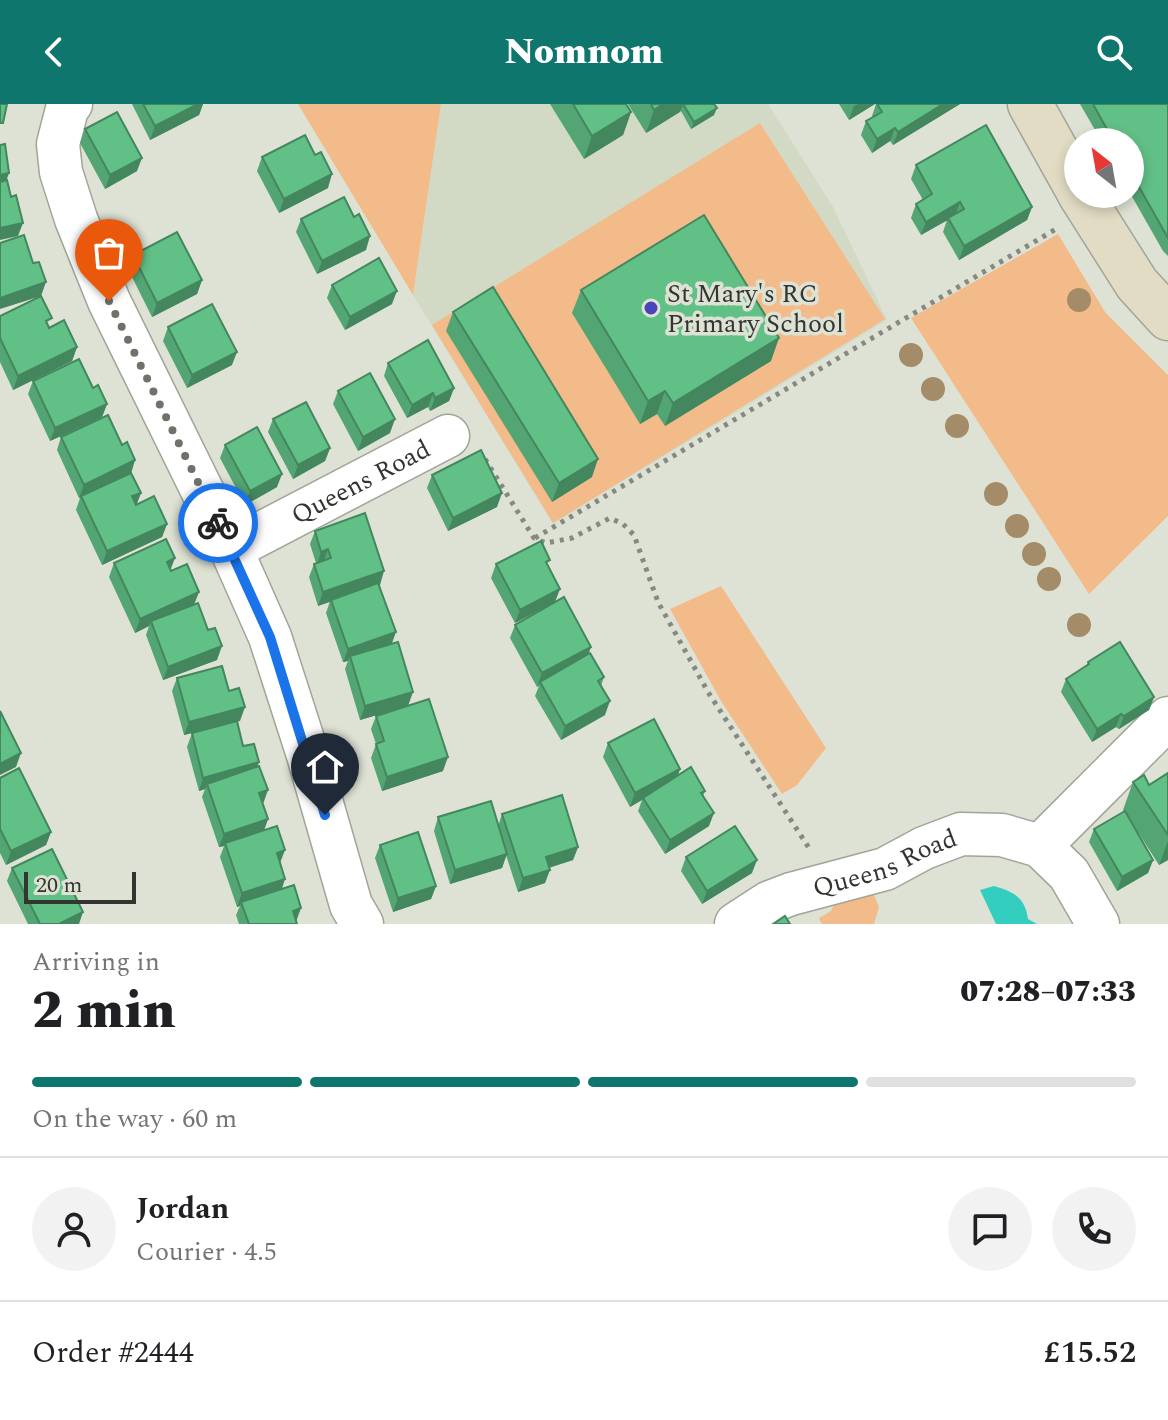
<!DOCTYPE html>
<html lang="en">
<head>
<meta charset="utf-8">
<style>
  :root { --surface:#fff; --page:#f2f2f2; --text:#202124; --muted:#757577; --line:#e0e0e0; --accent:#0f766e }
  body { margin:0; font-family:Spectral,serif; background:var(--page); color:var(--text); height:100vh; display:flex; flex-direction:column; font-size:30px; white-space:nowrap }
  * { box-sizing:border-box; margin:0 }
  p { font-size:26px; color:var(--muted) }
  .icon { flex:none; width:44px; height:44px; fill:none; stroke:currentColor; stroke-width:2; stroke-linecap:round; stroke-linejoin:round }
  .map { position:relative; height:820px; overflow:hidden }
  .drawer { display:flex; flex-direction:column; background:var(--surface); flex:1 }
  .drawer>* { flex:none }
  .needle { width:52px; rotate:329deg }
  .fabs { position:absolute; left:1064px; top:24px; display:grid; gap:16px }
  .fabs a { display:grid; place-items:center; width:80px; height:80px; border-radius:50%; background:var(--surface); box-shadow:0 4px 12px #0003; font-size:40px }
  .scale { position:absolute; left:24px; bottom:20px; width:112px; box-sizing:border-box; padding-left:8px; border:4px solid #333530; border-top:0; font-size:22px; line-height:28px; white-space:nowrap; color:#333530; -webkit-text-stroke:6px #dde2d4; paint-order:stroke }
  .pin { position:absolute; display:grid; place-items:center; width:68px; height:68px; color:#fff; margin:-82px -34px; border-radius:50% 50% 50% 0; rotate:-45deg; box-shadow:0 0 8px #0007 }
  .pin .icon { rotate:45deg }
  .courier { position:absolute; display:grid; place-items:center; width:80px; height:80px; margin:-40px; border:6px solid #1a73e8; border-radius:50%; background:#fff; color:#222; box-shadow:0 2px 10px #0007 }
  .head em { font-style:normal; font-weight:800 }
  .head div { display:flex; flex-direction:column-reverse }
  .head { display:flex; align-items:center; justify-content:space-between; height:136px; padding:0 32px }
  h1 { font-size:52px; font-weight:800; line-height:60px }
  .bar { display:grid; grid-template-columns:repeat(4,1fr); gap:12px 8px; align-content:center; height:96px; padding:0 32px }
  .bar i { height:10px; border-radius:6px; background:var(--line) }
  .bar .on { background:var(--accent) }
  .bar p { grid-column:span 4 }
  .line { display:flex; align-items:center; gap:20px; padding:0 32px; border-top:2px solid var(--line) }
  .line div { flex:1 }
  .round { display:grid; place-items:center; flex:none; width:84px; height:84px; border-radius:42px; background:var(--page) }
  header { display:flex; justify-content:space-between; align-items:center; height:104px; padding:0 32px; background:var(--accent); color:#fff; font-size:36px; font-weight:800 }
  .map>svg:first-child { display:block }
  .built { fill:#d2dac5 }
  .green { fill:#f3ba8a; fill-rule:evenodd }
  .water { fill:#34cec1 }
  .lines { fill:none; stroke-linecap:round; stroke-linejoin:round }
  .street-casing { stroke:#a0a598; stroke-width:45 }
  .secondary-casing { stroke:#a0a598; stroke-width:47 }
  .path { stroke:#868980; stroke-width:5; stroke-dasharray:4 6; stroke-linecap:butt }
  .street { stroke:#fff; stroke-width:42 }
  .secondary { stroke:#e3dcc4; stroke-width:44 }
  .tree { fill:#a58c69 }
  .wall { fill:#53a573 }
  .shaded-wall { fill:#44865e }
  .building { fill:#61c086; stroke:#44865e; stroke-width:2 }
  .done { stroke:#6e7269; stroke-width:8; stroke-dasharray:0 14.4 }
  .route { stroke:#1a73e8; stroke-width:10 }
  .poi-dot { fill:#4b43b9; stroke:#dde2d4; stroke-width:3 }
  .labels { text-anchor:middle; stroke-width:7; stroke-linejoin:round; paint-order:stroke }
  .poi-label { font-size:26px; fill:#333530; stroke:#dde2d4; text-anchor:start }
  .street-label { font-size:26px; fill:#333530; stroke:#dde2d4 }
</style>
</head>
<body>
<header><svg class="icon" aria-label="back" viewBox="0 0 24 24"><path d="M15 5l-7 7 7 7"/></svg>Nomnom<svg class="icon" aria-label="search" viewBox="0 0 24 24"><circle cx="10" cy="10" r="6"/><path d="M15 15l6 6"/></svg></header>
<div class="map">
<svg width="1168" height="820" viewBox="0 0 1168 820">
  <rect width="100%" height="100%" fill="#dde2d4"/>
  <polygon class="built" points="441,0 768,0 833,103 887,216 553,420 413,191"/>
  <g class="green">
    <polygon points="298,0 441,0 413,191"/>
    <path d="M760 19 885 215 553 419 432 221ZM696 134 665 321 657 310 640 319Z"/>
    <polygon points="1058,130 1105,208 1168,271 1168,412 1089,490 911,214"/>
    <polygon points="721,482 826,644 797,681 782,690 721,597 670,505"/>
    <polygon points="872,786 879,803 874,820 822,820 819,814 831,807 836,796"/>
  </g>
  <path class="water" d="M994 782C1014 788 1025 793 1028 815L1037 820H996L980 786Z"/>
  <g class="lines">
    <defs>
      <g id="street">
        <polyline points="71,0 67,5 58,40 61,68 76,115 109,197 231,445 270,533 308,651 351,801 362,820"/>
        <path id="s1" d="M231 445 448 332"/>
        <polyline points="1040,742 1168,614"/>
        <path id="s2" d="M736 820 770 798 791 790 885 765 924 744 961 730 1002 731 1040 742 1069 770 1098 820"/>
      </g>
      <g id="secondary">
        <polyline points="1030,0 1078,86"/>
        <polyline points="1080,90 1137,180 1168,214"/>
      </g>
    </defs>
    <use href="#street" class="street-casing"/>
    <use href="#secondary" class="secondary-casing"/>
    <g class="path">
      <polyline points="485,355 534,434 546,439 572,434 610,414 623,420 634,431 658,498 708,588 809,744"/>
      <polyline points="535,434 1056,125"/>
    </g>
    <use href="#street" class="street"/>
    <use href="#secondary" class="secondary"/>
  </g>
  <g class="tree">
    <circle cx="1079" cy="196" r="12"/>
    <circle cx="911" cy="251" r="12"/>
    <circle cx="933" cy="285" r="12"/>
    <circle cx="957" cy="322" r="12"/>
    <circle cx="996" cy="390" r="12"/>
    <circle cx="1017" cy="422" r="12"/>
    <circle cx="1034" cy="450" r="12"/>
    <circle cx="1049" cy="475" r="12"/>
    <circle cx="1079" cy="521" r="12"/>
  </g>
  <g class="wall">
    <polygon points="132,0 203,0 199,11 150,36"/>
    <polygon points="550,0 626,0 631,8 623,31 584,55"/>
    <polygon points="628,0 714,0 714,11 691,25 681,7 646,29"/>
    <polygon points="839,0 875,0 849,16"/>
    <polygon points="876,0 960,0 893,41 890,37 872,49 861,31 866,17 873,13 872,12"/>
    <polygon points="1080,0 1168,0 1168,152 1163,147 1130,89 1130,38 1102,38"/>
    <polygon points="85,25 137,67 105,85 80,39"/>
    <polygon points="315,51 328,84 279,109 257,67 262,53"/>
    <polygon points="916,61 1032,103 1027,116 959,156 943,128 947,116 921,131 911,114 916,100 923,96 911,75"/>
    <polygon points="301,115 366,146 317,170 296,128"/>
    <polygon points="133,151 202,176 197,190 152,213 128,165"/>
    <polygon points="332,181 392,200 345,226 327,194"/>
    <polygon points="581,186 771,257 665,322 657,310 640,320 572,209"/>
    <polygon points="453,208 592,373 552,398 446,227"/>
    <polygon points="0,212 49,223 77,243 72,257 13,286 0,258"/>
    <polygon points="168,223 232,261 187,284 163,237"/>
    <polygon points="388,259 454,284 449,297 430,307 428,303 407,314 384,272"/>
    <polygon points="33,277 93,284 107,300 102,313 50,337 28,290"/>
    <polygon points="338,287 390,329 358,347 333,300"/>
    <polygon points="273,315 330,344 325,357 293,375 268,328"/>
    <polygon points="61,333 131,369 141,389 136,401 167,420 162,433 102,461 76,406 80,394 79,394 57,346"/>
    <polygon points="225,341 277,383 245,401 220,354"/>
    <polygon points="432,371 497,403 448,427 427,384"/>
    <polygon points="315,427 380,481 392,540 408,601 443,667 382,687 371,654 376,640 371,625 376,612 402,603 360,616 345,565 348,557 343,558 326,509 330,497 318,502 309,473 314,460 316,459 310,440"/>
    <polygon points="114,459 170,466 194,500 217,556 163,576 146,531 149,522 135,529 109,473"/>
    <polygon points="496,460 548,462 555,498 591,543 588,550 604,573 601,582 605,611 561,636 535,592 539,582 537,583 510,534 515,521 554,498 515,519 491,474"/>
    <polygon points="1088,558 1154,593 1149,606 1119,625 1116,623 1092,638 1061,588 1066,575 1087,562"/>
    <polygon points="177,574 229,587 240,617 237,617 243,642 257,663 263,700 268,715 264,727 280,759 282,784 297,820 239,820 236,811 240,802 237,803 220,753 224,742 219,743 202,693 205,685 199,687 187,643 192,629 184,631 172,587"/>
    <polygon points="608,639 678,672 705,687 703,692 709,722 665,750 638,707 642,696 630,703 603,653"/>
    <polygon points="1168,669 1168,756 1159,761 1134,722 1153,756 1148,769 1117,787 1089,738 1094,725 1124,708 1123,706 1133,678 1149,681"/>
    <polygon points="0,674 51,728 46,741 6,761 0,749"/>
    <polygon points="502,710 578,743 573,756 549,764 545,779 518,788 506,751 502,764 450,780 434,727 438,713 498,722"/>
    <polygon points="380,741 436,782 431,795 393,808 375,754"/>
    <polygon points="686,753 752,769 702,800 681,767"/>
    <polygon points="12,764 79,820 28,820 7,777"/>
  </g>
  <g class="shaded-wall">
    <polygon points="198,0 203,0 199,11 150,36 155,22"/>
    <polygon points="663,0 683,0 680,8 646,29 654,6"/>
    <polygon points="858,0 875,0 849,16 854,2"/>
    <polygon points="943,0 960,0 893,41 898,28"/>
    <polygon points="717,4 714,11 691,25 694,18"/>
    <polygon points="631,8 623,31 584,55 592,32"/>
    <polygon points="895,24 890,37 872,49 877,35"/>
    <polygon points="142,54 137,67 105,85 110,71"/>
    <polygon points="9,69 4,83 0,83 0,71"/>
    <polygon points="332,70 328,84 279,109 284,95"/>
    <polygon points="960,98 955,112 921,131 926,118"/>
    <polygon points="1032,103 1027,116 959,156 964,142"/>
    <polygon points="23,119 18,132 0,136 0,124"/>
    <polygon points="370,132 366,146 317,170 322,157"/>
    <polygon points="202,176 197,190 152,213 157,199"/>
    <polygon points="46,178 41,192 0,205 0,194"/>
    <polygon points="397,187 392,200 345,226 350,213"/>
    <polygon points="779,234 771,257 665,322 673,299"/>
    <polygon points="77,243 72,257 13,286 18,272"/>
    <polygon points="237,248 232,261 187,284 192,271"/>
    <polygon points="454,284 449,297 430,307 435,294"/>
    <polygon points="665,287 657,310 640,320 648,297"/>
    <polygon points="433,289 428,303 407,314 412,301"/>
    <polygon points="107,300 102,313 50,337 55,324"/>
    <polygon points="395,315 390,329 358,347 363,333"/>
    <polygon points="330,344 325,357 293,375 298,361"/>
    <polygon points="598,355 592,373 552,398 559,379"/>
    <polygon points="135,356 131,370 79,394 84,381"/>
    <polygon points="282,370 277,383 245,401 250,387"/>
    <polygon points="141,389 136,402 132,392"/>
    <polygon points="502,389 497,403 448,427 453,414"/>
    <polygon points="167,420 162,433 102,461 107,447"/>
    <polygon points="328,445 323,459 317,461 321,448"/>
    <polygon points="175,454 170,467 167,458"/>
    <polygon points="384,467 380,481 318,502 323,488"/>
    <polygon points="560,485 555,498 515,519 520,506"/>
    <polygon points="199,488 194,501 151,517 149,522 135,529 140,515"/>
    <polygon points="396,528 391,542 350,552 348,557 343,558 348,545"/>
    <polygon points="222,542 217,556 163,576 168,563"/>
    <polygon points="591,543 586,556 540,578 537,583 542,569"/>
    <polygon points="413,588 408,602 360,616 365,602"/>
    <polygon points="1154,593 1149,606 1119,625 1124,612"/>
    <polygon points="610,597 605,611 561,636 565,622"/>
    <polygon points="245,603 240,617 184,631 189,618"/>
    <polygon points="1121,610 1116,623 1092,638 1097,625"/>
    <polygon points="21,649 16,663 0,671 0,660"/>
    <polygon points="448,653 443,667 382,687 387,673"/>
    <polygon points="259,658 254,672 207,680 205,685 199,687 203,674"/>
    <polygon points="680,665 676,678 643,694 642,696 630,703 635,689"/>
    <polygon points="268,686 263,700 259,689"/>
    <polygon points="714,709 709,722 665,750 670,736"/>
    <polygon points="268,715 263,728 225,739 224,742 219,743 224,730"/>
    <polygon points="51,728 46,741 6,761 11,747"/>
    <polygon points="1168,737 1168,756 1159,761"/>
    <polygon points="578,743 573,756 541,766 546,753"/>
    <polygon points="285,746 280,759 277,749"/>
    <polygon points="507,750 502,764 450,780 455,766"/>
    <polygon points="757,756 752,769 702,800 707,787"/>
    <polygon points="1153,756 1148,769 1117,787 1122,773"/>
    <polygon points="550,766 545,779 518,788 523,774"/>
    <polygon points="285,775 281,788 241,798 240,802 237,803 242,789"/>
    <polygon points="436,782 431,795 393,808 398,794"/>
    <polygon points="301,804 296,818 293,807"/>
    <polygon points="83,808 79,820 59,820"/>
  </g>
  <g class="building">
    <polygon points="0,0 7,0 3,19 0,19"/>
    <polygon points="143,0 198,0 155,22"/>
    <polygon points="573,0 626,0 631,8 592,32"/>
    <polygon points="651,0 663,0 654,6"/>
    <polygon points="683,0 714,0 717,4 694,18"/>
    <polygon points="877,0 943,0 898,28 895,24 877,35 866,17 882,8"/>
    <polygon points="1093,0 1168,0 1168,134 1130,67 1130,38 1114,38"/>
    <polygon points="117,8 142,54 110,71 85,25"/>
    <polygon points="986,21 1032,103 964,142 948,114 964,105 960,98 926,118 916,100 932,90 916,61"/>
    <polygon points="305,31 315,51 321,48 332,70 284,95 262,53"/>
    <polygon points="5,40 9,69 0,71 0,41"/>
    <polygon points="7,76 11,93 16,91 23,119 0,124 0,78"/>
    <polygon points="344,93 354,113 359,110 370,132 322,157 301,115"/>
    <polygon points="704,111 779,234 673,299 665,287 648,297 581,186"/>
    <polygon points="177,128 202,176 157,199 133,151"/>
    <polygon points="24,131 33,159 39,158 46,178 0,194 0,139"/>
    <polygon points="379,154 397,187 350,213 332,181"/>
    <polygon points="493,183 598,355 559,379 453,208"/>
    <polygon points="41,192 52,214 46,217 49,224 64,216 77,243 18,272 0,234 0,212"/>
    <polygon points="212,200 237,248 192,271 168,223"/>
    <polygon points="428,236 454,284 435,294 433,289 412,301 388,259"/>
    <polygon points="79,255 93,284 98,281 107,300 55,324 33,277"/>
    <polygon points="370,269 395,315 363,333 338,287"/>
    <polygon points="306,298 330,344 298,361 273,315"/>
    <polygon points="108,311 122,341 127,338 135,356 84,381 61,333"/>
    <polygon points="257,323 282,370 250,387 225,341"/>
    <polygon points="481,346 502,389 453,414 432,371"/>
    <polygon points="131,369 141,389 132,392 136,401 154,392 167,420 107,447 81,392"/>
    <polygon points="365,409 384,467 323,488 314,460 331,454 328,445 321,448 315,427"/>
    <polygon points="166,435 175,454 167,458 171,467 187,460 199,488 140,515 114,459"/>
    <polygon points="541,437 550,456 546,458 560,485 520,506 496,460"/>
    <polygon points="378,479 396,528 348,545 331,496"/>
    <polygon points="564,493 591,543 542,569 515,521"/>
    <polygon points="198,499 208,526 215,524 222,542 168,563 151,517"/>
    <polygon points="398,538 413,588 365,602 350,552"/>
    <polygon points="1120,538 1154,593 1124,612 1121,610 1097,625 1066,575 1089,560 1088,558"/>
    <polygon points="590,549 604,573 598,577 610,597 565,622 540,578"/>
    <polygon points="222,562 229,587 239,584 245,603 189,618 177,574"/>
    <polygon points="429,595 448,653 387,673 376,640 384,637 376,612"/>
    <polygon points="0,607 21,649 0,660"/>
    <polygon points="654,615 680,665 635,689 608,639"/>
    <polygon points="237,617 243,642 254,640 259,658 203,674 192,629"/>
    <polygon points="259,662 268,686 259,689 268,715 224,730 207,680"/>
    <polygon points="691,663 705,687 701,689 714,709 670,736 643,694"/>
    <polygon points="19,664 51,728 11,747 0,725 0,674"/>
    <polygon points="1168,669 1168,731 1133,678 1144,671 1149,681"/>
    <polygon points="562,691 578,743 546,753 550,766 523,774 502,710"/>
    <polygon points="491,697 507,750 455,766 438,713"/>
    <polygon points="1125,707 1153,756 1122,773 1094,725"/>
    <polygon points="277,722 285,746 277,749 285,775 242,789 225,739"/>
    <polygon points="735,722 757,756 707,787 686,753"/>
    <polygon points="418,728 436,782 398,794 380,741"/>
    <polygon points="52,745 83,808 59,820 40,820 12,764"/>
    <polygon points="294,781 301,804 293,807 297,820 249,820 241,798"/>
    <polygon points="785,812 790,820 773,820"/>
  </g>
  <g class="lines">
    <polyline class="done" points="109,197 218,419"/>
    <polyline class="route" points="218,419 270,533 325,711"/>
  </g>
  <circle class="poi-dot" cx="651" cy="204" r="8"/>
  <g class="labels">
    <g class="poi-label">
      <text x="667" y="198">St Mary's RC<tspan x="667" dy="30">Primary School</tspan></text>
    </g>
    <g class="street-label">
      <text dy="9" stroke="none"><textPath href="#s1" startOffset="146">Queens Road</textPath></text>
      <text dy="9" stroke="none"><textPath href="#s2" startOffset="162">Queens Road</textPath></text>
    </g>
  </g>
</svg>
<div class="fabs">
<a><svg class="needle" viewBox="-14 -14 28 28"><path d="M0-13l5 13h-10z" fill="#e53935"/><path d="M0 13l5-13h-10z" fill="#757577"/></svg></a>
</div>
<div class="scale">20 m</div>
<div class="pin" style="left:109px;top:197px;background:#ea580c"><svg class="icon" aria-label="bag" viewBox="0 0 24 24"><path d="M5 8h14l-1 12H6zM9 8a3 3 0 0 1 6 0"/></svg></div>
<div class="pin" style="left:325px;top:711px;background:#1f2937"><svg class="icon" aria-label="home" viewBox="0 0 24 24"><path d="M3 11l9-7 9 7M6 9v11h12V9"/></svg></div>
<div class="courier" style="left:218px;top:419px"><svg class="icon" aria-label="bike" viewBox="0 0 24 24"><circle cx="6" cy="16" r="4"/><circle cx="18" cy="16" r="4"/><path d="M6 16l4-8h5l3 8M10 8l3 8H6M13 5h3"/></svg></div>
</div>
<section class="drawer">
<div class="head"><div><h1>2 min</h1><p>Arriving in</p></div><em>07:28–07:33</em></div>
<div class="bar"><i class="on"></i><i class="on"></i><i class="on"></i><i></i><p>On the way · 60 m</p></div>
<div class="line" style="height:144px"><a class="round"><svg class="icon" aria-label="person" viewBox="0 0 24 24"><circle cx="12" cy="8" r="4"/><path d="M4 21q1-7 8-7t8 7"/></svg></a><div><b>Jordan</b><p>Courier · 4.5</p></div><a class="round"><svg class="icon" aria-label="chat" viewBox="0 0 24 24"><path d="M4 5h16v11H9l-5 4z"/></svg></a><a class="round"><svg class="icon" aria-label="phone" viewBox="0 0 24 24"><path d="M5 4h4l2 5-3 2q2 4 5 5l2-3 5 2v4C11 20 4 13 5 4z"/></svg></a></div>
<div class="line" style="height:104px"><div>Order #2444</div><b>£15.52</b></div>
</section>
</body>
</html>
